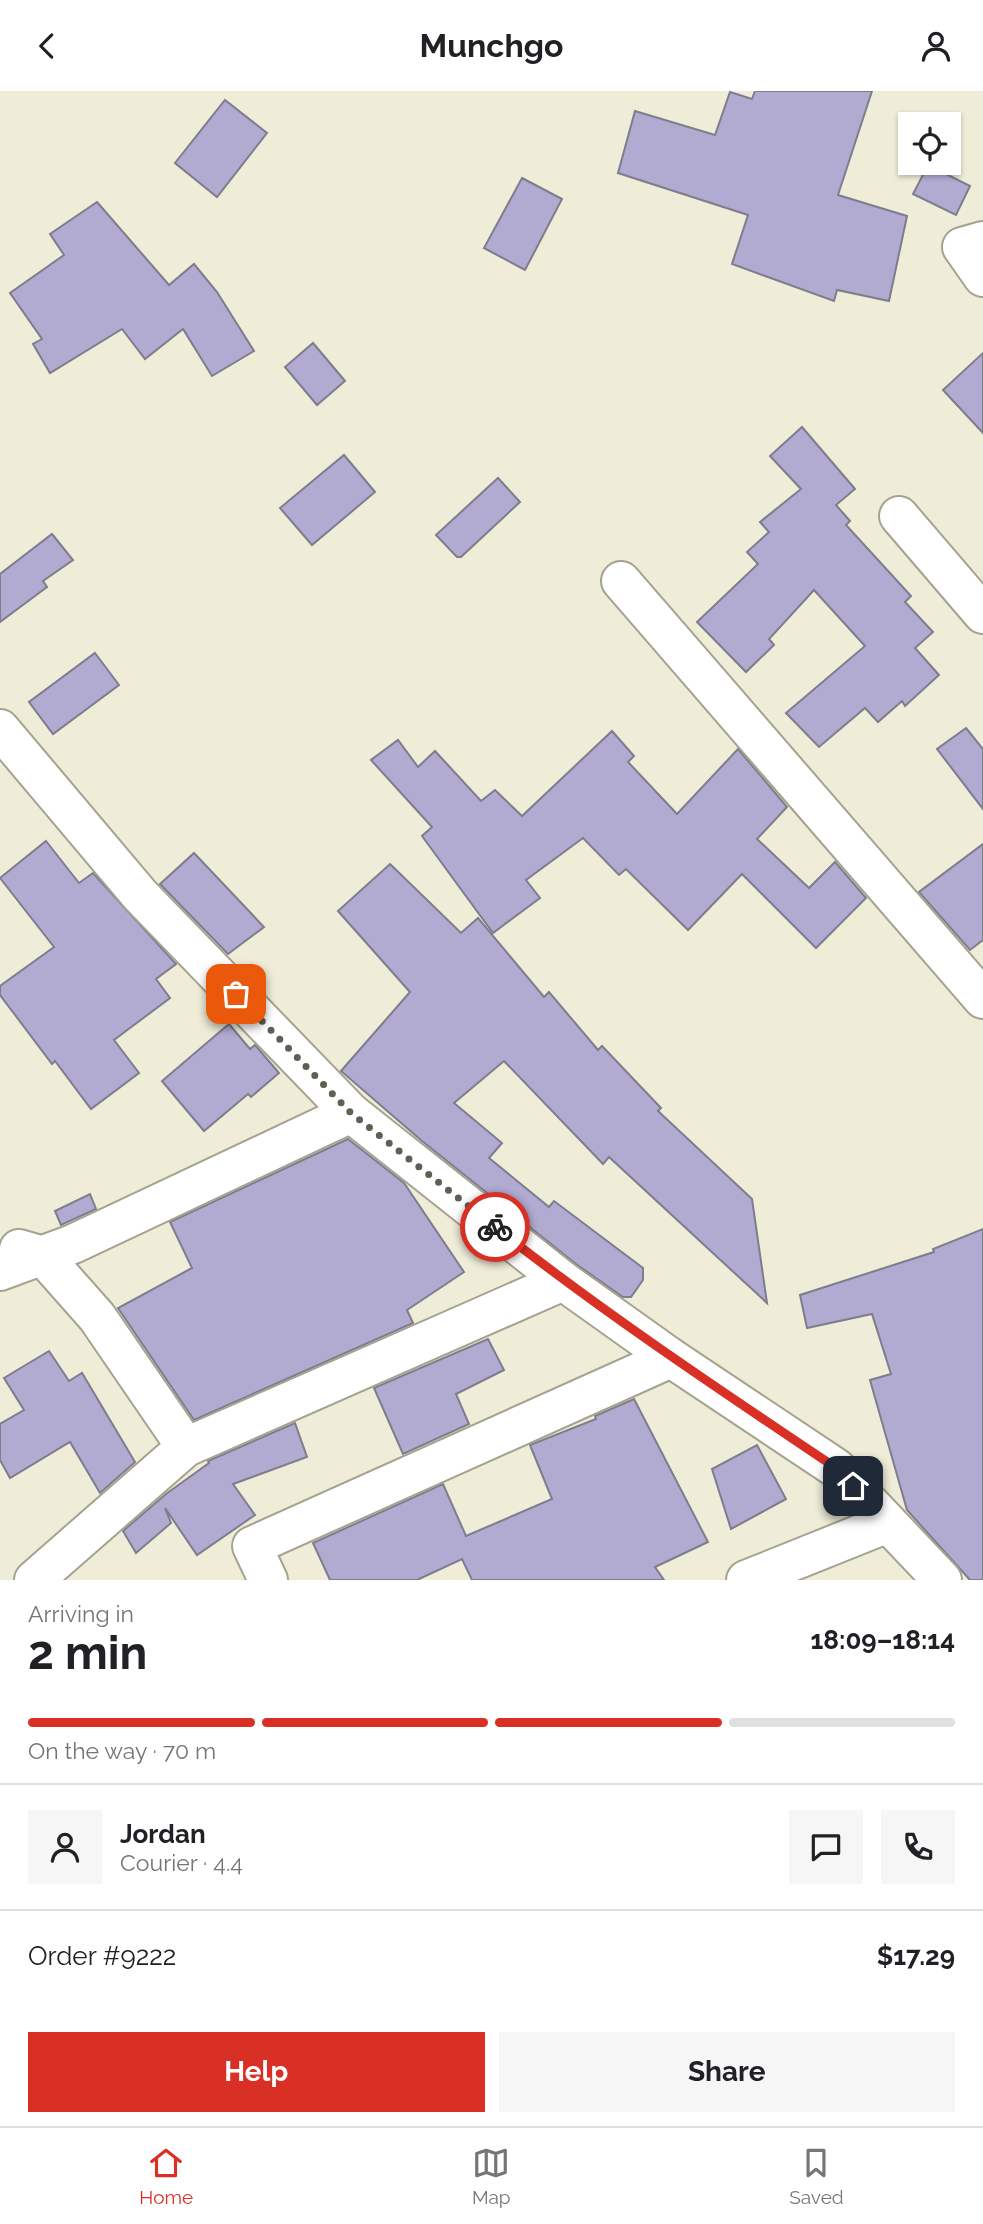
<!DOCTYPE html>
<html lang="en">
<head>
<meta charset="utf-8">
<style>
  :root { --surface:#fff; --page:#f6f6f6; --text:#202124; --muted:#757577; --line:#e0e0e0; --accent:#d93025 }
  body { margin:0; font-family:Raleway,sans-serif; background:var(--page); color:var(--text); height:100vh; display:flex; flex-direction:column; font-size:26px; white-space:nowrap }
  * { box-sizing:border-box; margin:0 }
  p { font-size:23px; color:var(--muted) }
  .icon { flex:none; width:38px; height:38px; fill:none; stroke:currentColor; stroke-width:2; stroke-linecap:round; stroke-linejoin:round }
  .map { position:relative; height:1489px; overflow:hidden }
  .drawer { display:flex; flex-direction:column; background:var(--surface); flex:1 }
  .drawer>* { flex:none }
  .fabs { position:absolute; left:898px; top:21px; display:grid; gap:14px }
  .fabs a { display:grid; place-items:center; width:63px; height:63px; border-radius:0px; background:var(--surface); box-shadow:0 2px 5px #0004; font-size:35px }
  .pin { position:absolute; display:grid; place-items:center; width:60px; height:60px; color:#fff; margin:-30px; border-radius:14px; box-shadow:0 4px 10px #0006 }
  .courier { position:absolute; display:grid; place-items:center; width:70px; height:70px; margin:-35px; border:5px solid #d93025; border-radius:50%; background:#fff; color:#222; box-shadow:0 2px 9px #0007 }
  .overview em { font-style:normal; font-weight:700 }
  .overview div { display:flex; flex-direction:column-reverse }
  .overview { display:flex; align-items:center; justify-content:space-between; height:119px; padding:0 28px }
  h1 { font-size:46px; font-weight:700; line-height:52px }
  .bar { display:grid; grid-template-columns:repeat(4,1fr); gap:10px 7px; align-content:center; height:84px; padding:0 28px }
  .bar i { height:9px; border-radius:5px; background:var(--line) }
  .bar .active { background:var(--accent) }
  .bar p { grid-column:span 4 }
  .line { display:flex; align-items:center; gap:18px; padding:0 28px; border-top:2px solid var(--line) }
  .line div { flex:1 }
  .round { display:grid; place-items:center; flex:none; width:74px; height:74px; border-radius:0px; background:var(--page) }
  .cta { display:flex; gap:14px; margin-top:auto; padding:14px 28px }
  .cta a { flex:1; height:80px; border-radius:0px; background:var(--accent); color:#fff; font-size:28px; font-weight:700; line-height:80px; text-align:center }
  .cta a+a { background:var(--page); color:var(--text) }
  header { display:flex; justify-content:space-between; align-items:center; height:91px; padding:0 28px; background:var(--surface); font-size:32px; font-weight:700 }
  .tab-bar { display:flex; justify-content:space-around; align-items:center; height:98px; border-top:2px solid var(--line); background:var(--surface); font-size:19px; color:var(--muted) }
  .tab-bar a { display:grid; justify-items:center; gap:4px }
  .tab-bar .active { color:var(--accent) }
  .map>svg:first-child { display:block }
  .building { fill:#b1abd2; stroke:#7e7c8d; stroke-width:2 }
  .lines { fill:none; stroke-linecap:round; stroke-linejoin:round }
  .minor-casing { stroke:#a6a290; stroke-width:42 }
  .minor { stroke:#fff; stroke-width:38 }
  .done { stroke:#615e53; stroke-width:7; stroke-dasharray:0 12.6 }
  .route { stroke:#d93025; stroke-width:9 }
</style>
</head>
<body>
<header><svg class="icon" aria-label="back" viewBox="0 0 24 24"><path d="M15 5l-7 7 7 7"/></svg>Munchgo<svg class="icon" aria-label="person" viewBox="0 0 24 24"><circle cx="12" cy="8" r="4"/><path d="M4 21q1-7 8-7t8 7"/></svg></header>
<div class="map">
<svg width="983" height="1489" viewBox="0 0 983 1489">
  <rect width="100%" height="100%" fill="#efecd8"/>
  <g class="building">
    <polygon points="755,0 872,0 838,104 907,125 889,210 837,199 834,210 732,173 748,124 618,82 635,20 715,44 730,1 752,8"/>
    <polygon points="225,9 267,42 217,106 175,72"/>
    <polygon points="928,74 970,95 956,124 913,103"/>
    <polygon points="522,87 562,108 525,179 484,157"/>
    <polygon points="97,111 169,194 194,173 217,201 254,260 212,285 183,238 145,268 122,238 50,282 33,253 42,248 10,202 64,164 50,143"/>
    <polygon points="313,252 345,290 317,314 285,276"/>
    <polygon points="983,262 983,342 943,299"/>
    <polygon points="802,336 855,398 836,414 850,430 846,434 911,505 905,511 933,541 915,557 939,584 905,615 902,610 878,631 865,617 819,656 786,622 865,555 814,499 769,548 774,554 746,581 697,531 758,473 747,461 769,441 760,431 801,398 770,365"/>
    <polygon points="344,364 375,401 312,454 280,417"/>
    <polygon points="498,387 520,411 461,466 457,466 436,444"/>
    <polygon points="52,443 73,469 43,490 47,496 0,531 0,483"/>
    <polygon points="95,562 119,594 53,643 29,611"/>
    <polygon points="966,637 983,658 983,718 937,658"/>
    <polygon points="612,640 634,665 628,671 677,723 738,658 787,716 757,748 809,797 835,771 866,807 816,857 742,783 688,839 626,778 619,784 583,747 526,789 540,807 493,842 422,745 432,736 371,669 398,649 418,676 435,660 481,710 495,699 522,725"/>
    <polygon points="46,750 79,792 93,782 176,873 156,888 170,907 114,949 139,982 91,1018 55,970 52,973 0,904 0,895 54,856 0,787"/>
    <polygon points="983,753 983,849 970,859 919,801"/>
    <polygon points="194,762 264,836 228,863 160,793"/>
    <polygon points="390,773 461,842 478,827 544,906 549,901 598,959 602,955 661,1017 658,1020 752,1108 767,1212 609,1066 603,1073 504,970 454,1012 502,1052 489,1067 549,1116 554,1110 643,1177 643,1189 631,1206 623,1206 576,1173 422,1050 341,980 410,901 338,820"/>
    <polygon points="229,933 250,958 255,954 279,982 251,1006 248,1003 204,1040 162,990"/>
    <polygon points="348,1048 404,1092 464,1181 407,1219 413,1232 194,1329 118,1217 192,1177 170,1131"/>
    <polygon points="90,1103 96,1118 61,1134 55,1120"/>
    <polygon points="983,1138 983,1489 970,1489 907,1419 870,1289 891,1283 872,1223 807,1237 800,1204 934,1161 933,1158"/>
    <polygon points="488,1248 504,1279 456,1303 469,1333 403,1363 374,1297"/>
    <polygon points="49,1260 69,1290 82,1282 135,1371 100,1402 70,1351 10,1387 0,1369 0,1333 24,1319 4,1287"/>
    <polygon points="634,1308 708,1451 655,1476 664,1489 472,1489 462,1468 417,1489 330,1489 313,1452 443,1393 466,1445 552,1408 530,1354 596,1328 595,1325"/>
    <polygon points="295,1332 307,1366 233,1393 255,1424 197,1464 165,1417 171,1432 136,1462 123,1440 166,1403 209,1372 208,1370"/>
    <polygon points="757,1354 786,1408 731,1438 712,1378"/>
  </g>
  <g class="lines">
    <defs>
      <g id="minor">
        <polyline points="983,150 962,156 983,186"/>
        <polyline points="899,425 983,523"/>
        <polyline points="621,490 983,908"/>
        <polyline points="0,638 140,804 351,1022 563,1190 671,1267 836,1377 942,1489"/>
        <polyline points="19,1158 43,1165 97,1226 186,1356"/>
        <polyline points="0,1180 73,1153 351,1022"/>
        <polyline points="34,1489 186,1356 563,1190"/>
        <polyline points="268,1489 252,1455 671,1267"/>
        <polyline points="746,1489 888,1432"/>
      </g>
    </defs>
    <use href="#minor" class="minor-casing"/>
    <use href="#minor" class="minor"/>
  </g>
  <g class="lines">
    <polyline class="done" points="236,903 351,1022 495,1136"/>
    <path class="route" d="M495 1136C604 1222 720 1299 836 1377L853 1395"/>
  </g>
</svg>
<div class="fabs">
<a><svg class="icon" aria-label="locate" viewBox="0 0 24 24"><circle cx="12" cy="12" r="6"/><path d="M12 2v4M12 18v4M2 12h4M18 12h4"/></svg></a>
</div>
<div class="pin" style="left:236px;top:903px;background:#ea580c"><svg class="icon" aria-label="bag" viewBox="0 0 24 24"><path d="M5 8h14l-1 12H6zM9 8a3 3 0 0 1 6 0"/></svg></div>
<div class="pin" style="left:853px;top:1395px;background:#1f2937"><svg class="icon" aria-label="home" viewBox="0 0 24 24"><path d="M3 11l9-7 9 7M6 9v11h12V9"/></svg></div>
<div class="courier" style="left:495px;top:1136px"><svg class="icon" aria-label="bike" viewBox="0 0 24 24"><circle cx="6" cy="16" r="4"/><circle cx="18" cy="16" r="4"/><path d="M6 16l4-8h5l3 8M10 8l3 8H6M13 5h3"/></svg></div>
</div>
<section class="drawer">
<div class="overview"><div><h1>2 min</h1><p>Arriving in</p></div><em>18:09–18:14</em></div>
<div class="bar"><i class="active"></i><i class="active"></i><i class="active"></i><i></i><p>On the way · 70 m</p></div>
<div class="line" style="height:126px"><a class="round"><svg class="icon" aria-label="person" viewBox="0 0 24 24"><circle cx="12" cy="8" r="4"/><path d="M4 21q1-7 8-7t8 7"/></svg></a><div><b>Jordan</b><p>Courier · 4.4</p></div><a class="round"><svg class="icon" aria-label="chat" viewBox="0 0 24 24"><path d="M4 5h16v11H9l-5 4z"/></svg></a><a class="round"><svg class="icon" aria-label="phone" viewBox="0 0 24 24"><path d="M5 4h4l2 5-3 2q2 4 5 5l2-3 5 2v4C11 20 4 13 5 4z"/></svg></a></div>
<div class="line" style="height:91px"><div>Order #9222</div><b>$17.29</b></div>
<div class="cta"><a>Help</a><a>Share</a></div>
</section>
<nav class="tab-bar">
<a class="active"><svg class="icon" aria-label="home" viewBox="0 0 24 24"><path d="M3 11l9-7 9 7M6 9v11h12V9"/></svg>Home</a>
<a><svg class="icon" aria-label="map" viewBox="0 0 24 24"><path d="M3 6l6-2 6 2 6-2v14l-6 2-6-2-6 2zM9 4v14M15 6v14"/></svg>Map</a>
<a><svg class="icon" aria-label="saved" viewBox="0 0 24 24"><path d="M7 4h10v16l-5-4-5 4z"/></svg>Saved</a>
</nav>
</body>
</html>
